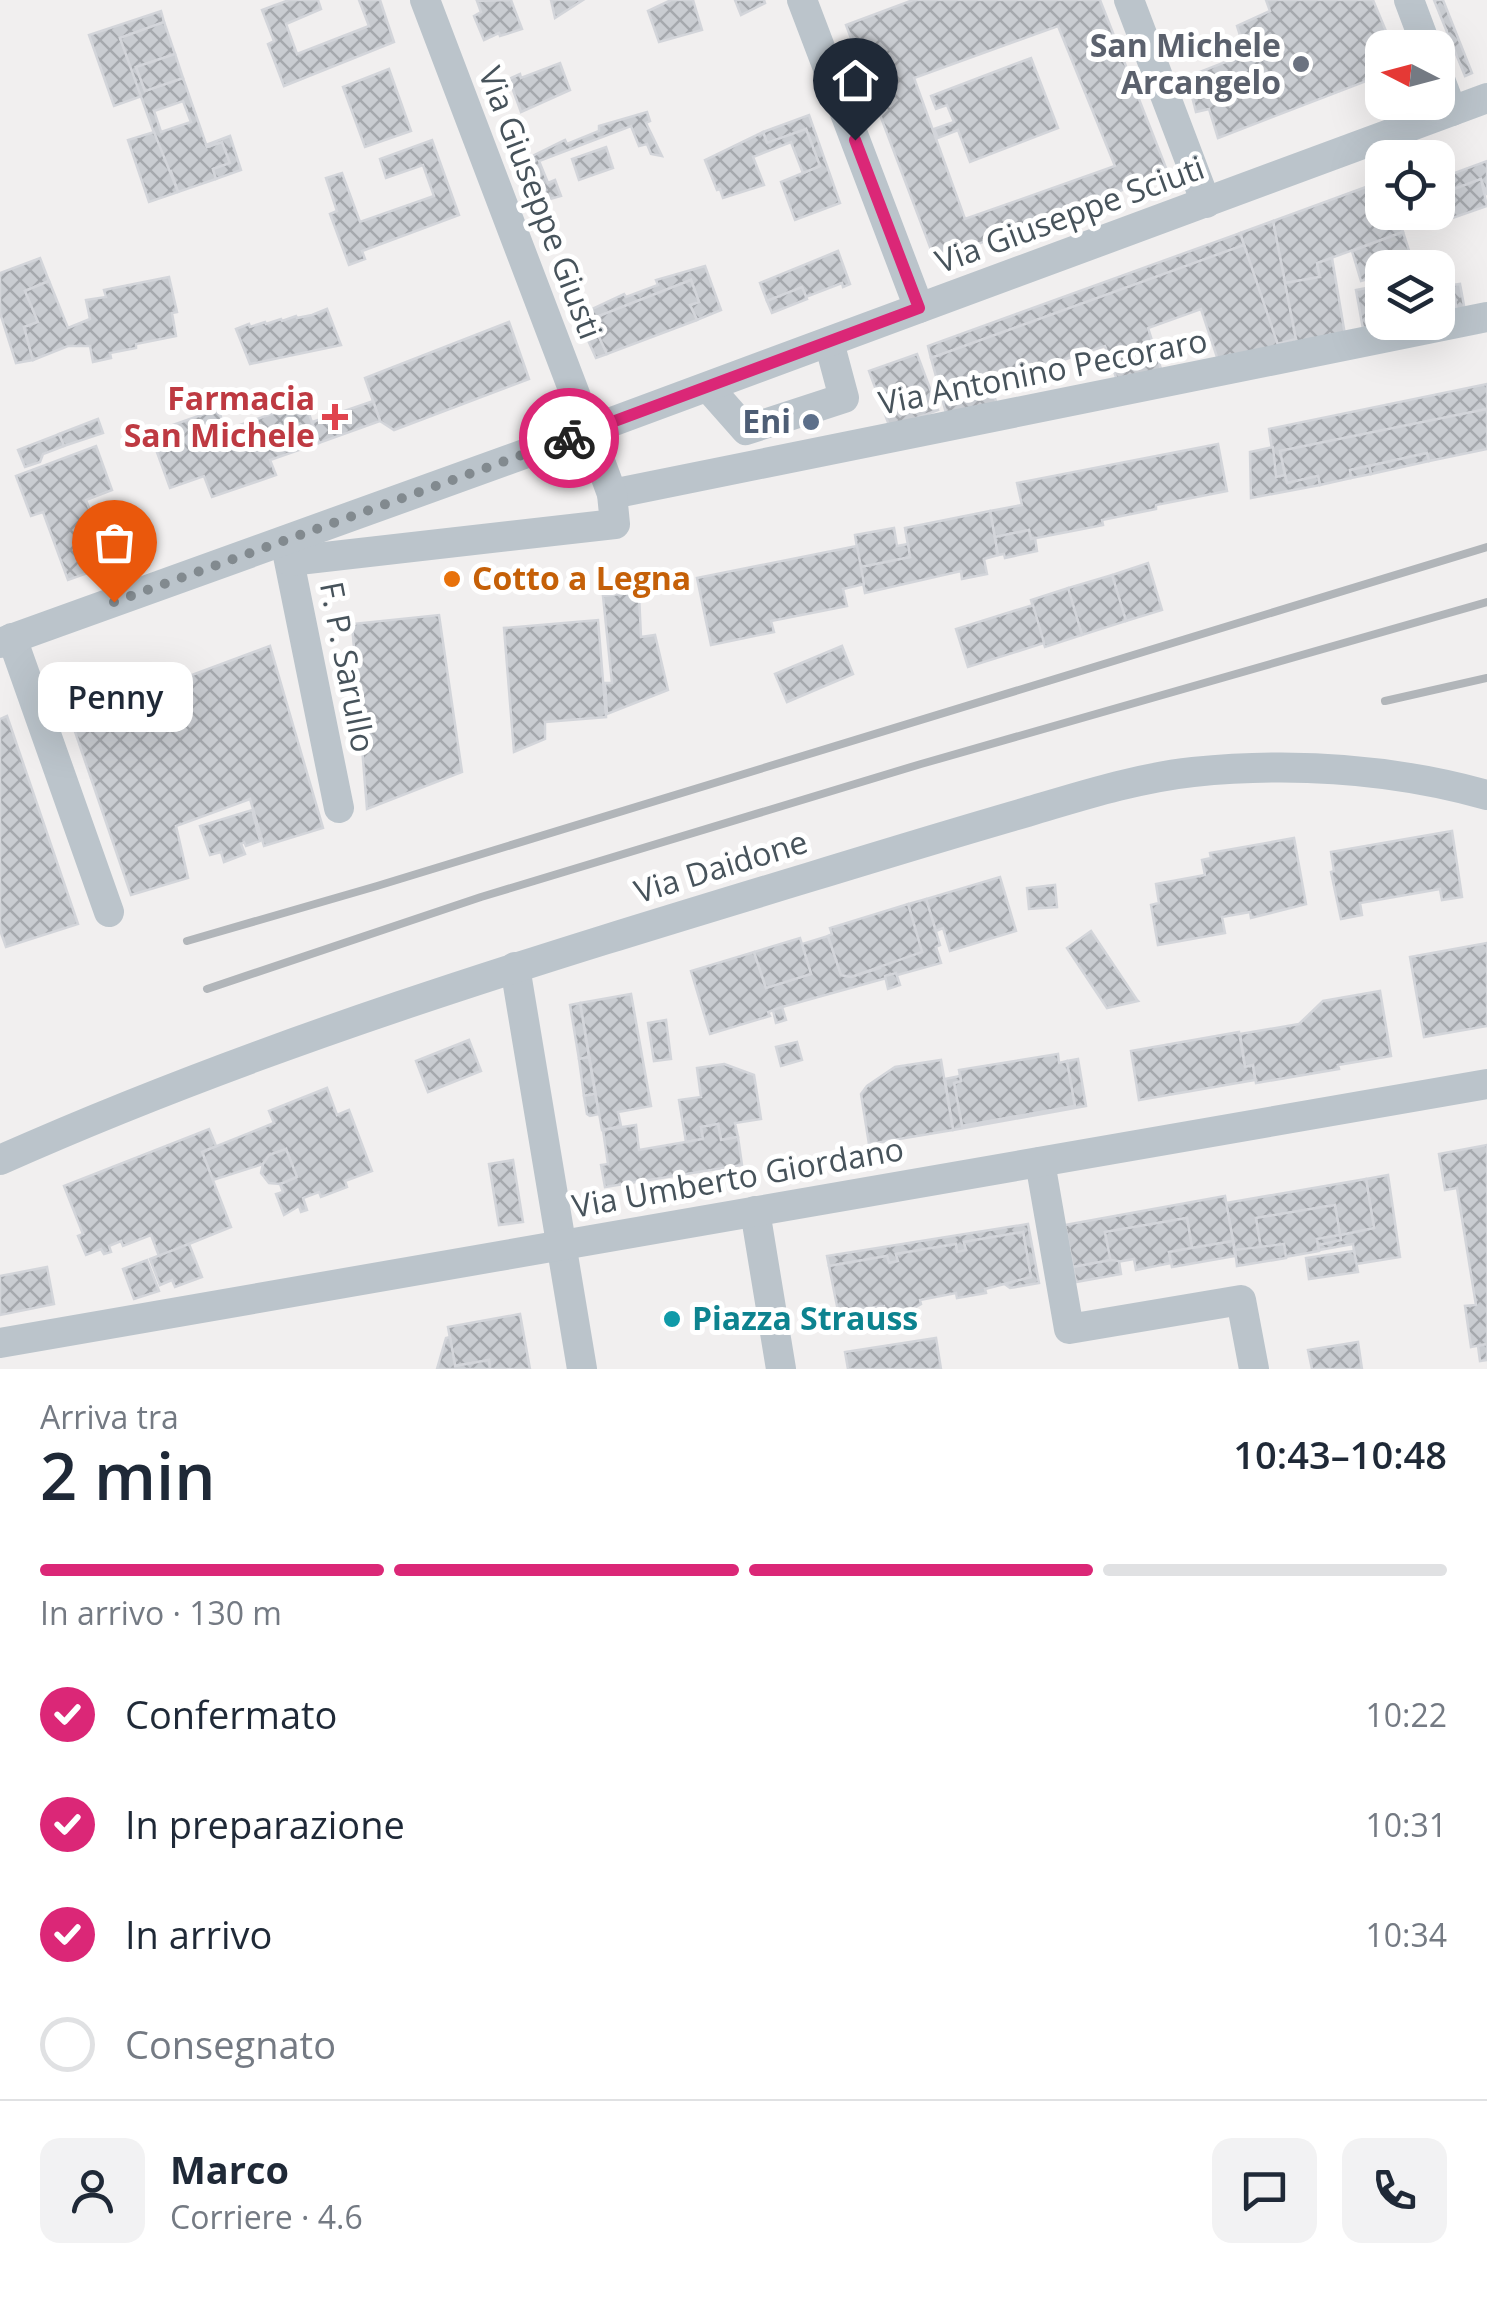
<!DOCTYPE html>
<html lang="it">
<head>
<meta charset="utf-8">
<style>
  :root { --surface:#fff; --page:#f2f2f3; --text:#1f2937; --muted:#747a83; --line:#e0e1e3; --accent:#db2777 }
  body { margin:0; font-family:"Open Sans",sans-serif; background:var(--page); color:var(--text); height:100vh; display:flex; flex-direction:column; font-size:38px; white-space:nowrap }
  * { box-sizing:border-box; margin:0 }
  p { font-size:32px; color:var(--muted) }
  .icon { flex:none; width:55px; height:55px; fill:none; stroke:currentColor; stroke-width:2; stroke-linecap:round; stroke-linejoin:round }
  .map { position:relative; height:1369px; overflow:hidden }
  .side { display:flex; flex-direction:column; background:var(--surface); flex:1 }
  .side>* { flex:none }
  .needle { width:65px; rotate:276deg }
  .tools { position:absolute; left:1365px; top:30px; display:grid; gap:20px }
  .tools a { display:grid; place-items:center; width:90px; height:90px; border-radius:20px; background:var(--surface); box-shadow:0 10px 40px #0002; font-size:50px }
  .pin { position:absolute; display:grid; place-items:center; width:85px; height:85px; color:#fff; margin:-102px -42px; border-radius:50% 50% 50% 0; rotate:-45deg; box-shadow:0 0 10px #0007 }
  .pin .icon { rotate:45deg }
  .courier { position:absolute; display:grid; place-items:center; width:100px; height:100px; margin:-50px; border:8px solid #db2777; border-radius:50%; background:#fff; color:#222; box-shadow:0 2px 12px #0007 }
  .bubble { position:absolute; height:70px; border-radius:20px; background:var(--surface); box-shadow:0 10px 40px #0002; font-size:32px; font-weight:600; line-height:70px; text-align:center }
  .overview em { font-style:normal; font-weight:600 }
  .overview div { display:flex; flex-direction:column-reverse }
  .overview { display:flex; align-items:center; justify-content:space-between; height:170px; padding:0 40px }
  h1 { font-size:65px; font-weight:600; line-height:75px }
  .bar { display:grid; grid-template-columns:repeat(4,1fr); gap:15px 10px; align-content:center; height:120px; padding:0 40px }
  .bar i { height:12px; border-radius:8px; background:var(--line) }
  .bar .active { background:var(--accent) }
  .bar p { grid-column:span 4 }
  .line { display:flex; align-items:center; gap:25px; padding:0 40px; border-top:2px solid var(--line) }
  .line div { flex:1 }
  .round { display:grid; place-items:center; flex:none; width:105px; height:105px; border-radius:20px; background:var(--page) }
  ol { padding:0 40px; list-style:none }
  li { display:flex; align-items:center; gap:30px; height:110px }
  li p { margin-inline-start:auto }
  li .icon { padding:10px; border-radius:50%; background:var(--accent); color:#fff; stroke-width:4 }
  li:last-child { color:var(--muted) }
  li i { width:55px; height:55px; border:5px solid var(--line); border-radius:50% }
  .map>svg:first-child { display:block }
  .building { fill:url(#building-cross-hatch); stroke:#d3d5da; stroke-width:2.5; fill-rule:evenodd }
  .lines { fill:none; stroke-linecap:round; stroke-linejoin:round }
  .minor { stroke:#bbc4cb; stroke-width:30 }
  .rail { stroke:#b1b5b9; stroke-width:8 }
  .done { stroke:#828a8f; stroke-width:10; stroke-dasharray:0 18 }
  .route { stroke:#db2777; stroke-width:12 }
  .worship-dot { fill:#6b7280; stroke:#fff; stroke-width:4 }
  .health-dot { fill:#e0444e; stroke:#fff; stroke-width:4 }
  .service-dot { fill:#5c6f8a; stroke:#fff; stroke-width:4 }
  .food-dot { fill:#e8710a; stroke:#fff; stroke-width:4 }
  .culture-dot { fill:#0f9aa8; stroke:#fff; stroke-width:4 }
  .labels { text-anchor:middle; stroke-width:10; stroke-linejoin:round; paint-order:stroke }
  .worship-label { font-size:32px; font-weight:bold; fill:#5b616d; stroke:#fff; text-anchor:end }
  .street-label { font-size:32px; fill:#47535b; stroke:#fff }
  .health-label { font-size:32px; font-weight:bold; fill:#be3a42; stroke:#fff; text-anchor:end }
  .service-label { font-size:32px; font-weight:bold; fill:#4e5e75; stroke:#fff; text-anchor:end }
  .food-label { font-size:32px; font-weight:bold; fill:#c56008; stroke:#fff; text-anchor:start }
  .culture-label { font-size:32px; font-weight:bold; fill:#0d838f; stroke:#fff; text-anchor:start }
</style>
</head>
<body>
<div class="map">
<svg width="1487" height="1369" viewBox="0 0 1487 1369">
  <defs>
    <pattern id="building-cross-hatch" width="8" height="8" patternUnits="userSpaceOnUse" patternTransform="scale(2.5)"><rect width="8" height="8" fill="#c9ccd1"/><path d="M0 0l8 8M0 8l8-8" fill="none" stroke="#a5a8ad"/></pattern>
  </defs>
  <rect width="100%" height="100%" fill="#f1efef"/>
  <g class="building">
    <polygon points="289,0 318,0 321,9 286,24 297,54 369,26 359,0 380,0 394,42 284,86 268,44 274,41 262,10"/>
    <polygon points="511,0 522,29 500,36 499,33 484,40 474,16 481,12 477,1"/>
    <polygon points="551,0 583,0 555,18"/>
    <polygon points="671,0 693,0 702,30 659,42 648,11"/>
    <polygon points="735,0 764,0 765,3 741,15"/>
    <path d="M913 0H1100L1168 173 935 260 846 25ZM1058 26 1115 166 965 219 914 78Z"/>
    <polygon points="1266,0 1373,0 1393,48 1382,48 1382,75 1218,138 1209,109 1196,112 1187,77 1246,54 1237,26 1270,11"/>
    <polygon points="1434,0 1443,0 1472,73 1465,76"/>
    <polygon points="161,11 164,22 120,38 142,96 114,106 89,35"/>
    <path d="M164 22 175 54 136 67 145 91 183 78 207 147 222 142 230 163 213 169 216 179 178 192 171 171 168 172 120 38ZM183 101 191 122 161 132 154 111Z"/>
    <polygon points="175,54 183,78 145,91 136,67"/>
    <polygon points="1031,58 1058,128 970,162 958,130 938,138 934,129 954,122 947,105 936,109 931,96"/>
    <polygon points="560,63 570,90 521,112 509,79 520,74 521,78"/>
    <polygon points="389,69 411,131 365,147 343,87"/>
    <polygon points="647,112 650,121 646,123 662,156 651,154 647,144 639,146 631,126 539,161 548,183 555,180 561,196 536,203 520,162 565,140 567,144 599,131 599,126"/>
    <polygon points="809,115 840,203 795,220 781,182 820,166 806,129 767,143 763,132"/>
    <polygon points="806,129 820,166 803,173 791,142 753,157 764,185 723,198 720,189 717,190 705,160 763,132 767,143"/>
    <polygon points="154,132 178,192 149,202 128,140"/>
    <polygon points="230,136 241,170 216,179 213,169 230,163 222,142 207,147 206,145"/>
    <polygon points="432,140 459,215 362,251 365,259 349,265 330,214 337,211 326,178 342,173 360,222 434,196 423,165 386,178 380,159"/>
    <polygon points="606,147 613,168 579,180 572,159"/>
    <polygon points="1487,161 1487,195 1481,179 1438,195 1438,179"/>
    <polygon points="1481,179 1487,206 1447,220 1438,195"/>
    <polygon points="1382,181 1382,212 1397,212 1403,232 1317,263 1320,277 1285,283 1273,221"/>
    <polygon points="1438,196 1447,220 1426,228 1420,212 1438,212"/>
    <polygon points="1273,221 1296,339 1277,344 1240,233"/>
    <polygon points="1403,232 1414,266 1382,268 1382,275 1361,281 1352,251"/>
    <polygon points="1240,233 1244,245 931,358 928,346"/>
    <polygon points="1244,245 1279,348 1218,360 1201,309 1148,328 1162,372 1117,380 1105,346 991,384 997,405 946,413 931,358"/>
    <polygon points="838,251 850,284 843,287 842,283 806,297 802,287 767,301 760,283"/>
    <polygon points="40,258 49,281 25,291 38,322 24,327 33,360 16,363 0,313 0,273"/>
    <polygon points="1332,258 1345,335 1297,344 1285,283 1320,277 1317,263"/>
    <polygon points="705,266 721,310 697,320 690,305 699,302 691,280 599,316 601,321 593,324 607,354 596,358 577,316 624,294 626,297 658,285 656,280"/>
    <polygon points="169,277 177,312 172,313 176,336 136,344 136,348 110,353 111,358 93,362 90,346 68,346 33,360 24,327 38,322 25,291 49,281 68,328 90,319 86,300 106,297 104,290"/>
    <polygon points="691,280 699,302 690,305 697,320 607,354 593,324 601,321 599,316"/>
    <polygon points="1460,284 1465,311 1457,312 1453,290 1438,292 1438,287"/>
    <polygon points="1382,285 1382,322 1397,322 1363,329 1356,290"/>
    <polygon points="802,287 807,299 772,313 767,301"/>
    <polygon points="1453,290 1457,312 1438,315 1438,292"/>
    <polygon points="327,309 341,345 250,364 236,329 249,324 250,327 265,322 266,324 281,319 282,321 296,316 297,318 312,315"/>
    <polygon points="509,322 529,379 394,430 380,421 365,378"/>
    <polygon points="917,354 938,410 890,428 869,371"/>
    <polygon points="1487,384 1487,409 1280,451 1285,475 1276,477 1269,429"/>
    <polygon points="373,401 380,421 319,443 312,422"/>
    <polygon points="305,402 319,443 270,460 276,475 212,497 204,476 170,488 150,433 218,409 226,430"/>
    <polygon points="1487,409 1487,449 1429,461 1427,453 1350,470 1351,478 1320,485 1318,476 1287,483 1280,451"/>
    <polygon points="98,419 103,433 64,446 59,434"/>
    <polygon points="59,434 64,446 43,454 40,462 25,467 18,450"/>
    <polygon points="1218,444 1227,491 1156,505 1156,509 1102,520 1103,525 1031,539 1029,530 995,537 990,511 1022,505 1017,483"/>
    <polygon points="96,446 112,490 86,500 110,565 68,580 43,512 31,516 16,476"/>
    <polygon points="1273,447 1276,477 1285,475 1287,483 1318,476 1320,485 1251,498 1250,452"/>
    <polygon points="1427,453 1429,461 1371,474 1369,466"/>
    <polygon points="1369,466 1371,474 1351,478 1350,470"/>
    <polygon points="990,511 998,555 984,559 987,574 962,579 961,571 865,593 860,567 910,557 905,528"/>
    <polygon points="894,528 897,546 908,544 910,557 860,567 855,535"/>
    <polygon points="1029,530 1031,539 1035,538 1037,551 1005,558 1004,554 998,555 995,537"/>
    <polygon points="857,546 864,584 843,589 847,606 771,621 774,632 711,645 697,578"/>
    <polygon points="1148,563 1162,610 1126,621 1112,575"/>
    <polygon points="1112,575 1126,621 1082,635 1068,588"/>
    <polygon points="1068,588 1082,635 1045,647 1031,600"/>
    <polygon points="636,592 636,596 639,595 641,637 655,635 668,690 607,714 605,683 612,683 603,596"/>
    <polygon points="1033,605 1044,643 968,667 956,629"/>
    <polygon points="439,615 462,772 367,809 352,624"/>
    <polygon points="598,620 606,717 545,722 545,739 514,752 504,628"/>
    <polygon points="270,646 323,828 264,846 250,799 176,826 188,878 131,895 71,720"/>
    <polygon points="842,646 853,674 787,702 775,674"/>
    <polygon points="7,716 78,924 6,947 0,930 0,719"/>
    <polygon points="252,810 260,841 246,846 244,842 241,844 245,854 224,862 221,852 210,855 200,826"/>
    <polygon points="1452,831 1462,897 1442,900 1440,889 1360,903 1362,915 1341,919 1331,872 1334,871 1331,852"/>
    <polygon points="1294,838 1306,904 1251,918 1250,912 1222,917 1225,933 1158,945 1151,905 1159,903 1156,884 1205,875 1202,860 1211,858 1210,853"/>
    <polygon points="1000,877 1016,931 950,951 943,928 936,931 926,899"/>
    <polygon points="1055,885 1057,907 1029,909 1027,888"/>
    <polygon points="926,899 940,945 936,947 941,963 782,1007 768,1012 770,1016 710,1034 691,971 754,952 766,988 811,974 802,944 828,936 841,975 851,977 880,968 880,965 922,952 908,904"/>
    <polygon points="908,904 922,952 851,977 841,975 828,936 832,934 830,928"/>
    <polygon points="1091,931 1137,1000 1138,1001 1107,1008 1067,948"/>
    <polygon points="800,938 811,974 766,988 754,952"/>
    <polygon points="1487,943 1487,1026 1424,1037 1410,957"/>
    <polygon points="896,973 900,985 888,989 885,976"/>
    <polygon points="1380,991 1391,1056 1338,1065 1339,1069 1256,1083 1253,1065 1245,1067 1240,1034 1299,1024 1323,1001"/>
    <polygon points="631,994 651,1106 618,1112 621,1126 602,1130 580,1003"/>
    <polygon points="580,1003 589,1057 579,1059 570,1005"/>
    <polygon points="782,1007 786,1020 776,1023 773,1010"/>
    <polygon points="666,1020 671,1059 654,1061 648,1023"/>
    <polygon points="1239,1032 1245,1067 1253,1065 1255,1080 1139,1100 1131,1051"/>
    <polygon points="469,1040 481,1071 428,1092 416,1061"/>
    <polygon points="797,1042 802,1060 781,1066 776,1047"/>
    <polygon points="1058,1054 1059,1063 1067,1061 1075,1106 962,1126 954,1083 961,1081 959,1070"/>
    <polygon points="589,1057 595,1094 584,1096 579,1059"/>
    <polygon points="1078,1059 1086,1106 953,1130 945,1079 960,1076 961,1081 954,1083 962,1126 1075,1106 1067,1061"/>
    <polygon points="941,1060 953,1130 869,1144 861,1094 867,1086 895,1067"/>
    <polygon points="724,1064 754,1075 761,1119 735,1123 738,1137 721,1140 718,1124 701,1127 703,1139 686,1142 679,1100 701,1097 697,1068"/>
    <polygon points="327,1088 337,1115 349,1110 372,1171 345,1181 347,1187 321,1197 319,1192 303,1198 307,1210 301,1212 299,1206 284,1215 276,1194 283,1192 280,1184 297,1177 286,1149 269,1155 263,1164 213,1180 202,1152 274,1123 269,1111"/>
    <polygon points="595,1094 599,1114 590,1116 587,1114 584,1096"/>
    <polygon points="718,1124 721,1140 738,1137 742,1165 605,1187 601,1165 608,1164 603,1130 636,1125 639,1150 703,1139 701,1127"/>
    <polygon points="209,1129 216,1146 202,1152 231,1227 159,1256 151,1235 123,1246 121,1241 109,1246 111,1252 104,1254 101,1249 86,1255 78,1236 83,1234 64,1186"/>
    <polygon points="1487,1145 1487,1344 1471,1347 1465,1306 1476,1305 1457,1188 1445,1190 1439,1154"/>
    <polygon points="286,1149 297,1177 280,1184 269,1183 261,1173 263,1164 269,1155"/>
    <polygon points="513,1160 523,1222 499,1225 489,1164"/>
    <polygon points="1388,1175 1400,1257 1356,1264 1353,1244 1319,1250 1318,1245 1341,1240 1340,1235 1374,1228 1366,1179"/>
    <polygon points="1366,1179 1374,1228 1340,1235 1335,1205 1256,1218 1261,1248 1235,1250 1226,1203"/>
    <polygon points="1225,1196 1233,1241 1192,1248 1187,1218 1105,1232 1111,1260 1073,1267 1065,1225"/>
    <polygon points="1335,1205 1340,1235 1317,1239 1319,1251 1285,1257 1284,1244 1261,1248 1256,1218"/>
    <polygon points="1187,1218 1192,1248 1169,1252 1171,1263 1136,1270 1134,1259 1111,1263 1105,1232"/>
    <polygon points="1028,1224 1039,1283 1010,1288 1006,1285 1012,1281 1031,1277 1023,1232 964,1242 966,1250 957,1252 956,1244 896,1254 898,1261 889,1263 887,1256 829,1266 827,1256"/>
    <polygon points="1023,1232 1031,1277 985,1289 986,1293 957,1298 956,1293 920,1300 921,1304 910,1310 894,1313 885,1310 884,1306 838,1311 829,1266 887,1256 889,1263 898,1261 896,1254 956,1244 957,1252 966,1250 964,1242"/>
    <polygon points="1340,1235 1341,1240 1318,1245 1317,1239"/>
    <polygon points="1233,1241 1235,1256 1172,1267 1169,1252"/>
    <polygon points="189,1244 202,1277 175,1287 172,1280 160,1285 150,1259"/>
    <polygon points="1284,1244 1286,1258 1237,1266 1235,1250"/>
    <polygon points="1354,1251 1358,1272 1309,1279 1306,1258"/>
    <polygon points="147,1260 159,1291 134,1299 123,1269"/>
    <polygon points="1111,1260 1119,1261 1121,1274 1076,1282 1073,1267"/>
    <polygon points="47,1267 54,1304 0,1315 0,1276"/>
    <polygon points="855,1308 862,1310 861,1318 840,1320 838,1311"/>
    <polygon points="520,1314 530,1369 490,1369 489,1360 455,1366 448,1327"/>
    <polygon points="450,1337 455,1366 489,1360 490,1369 437,1369 446,1338"/>
    <polygon points="936,1338 941,1369 848,1369 845,1352"/>
    <polygon points="1358,1342 1362,1369 1312,1369 1308,1350"/>
    <polygon points="1487,1344 1487,1360 1480,1361 1478,1346"/>
  </g>
  <g class="lines">
    <g class="minor">
      <polyline points="802,0 919,308"/>
      <polyline points="1129,0 1206,203"/>
      <polyline points="1409,0 1427,48"/>
      <polyline points="1438,74 1452,111"/>
      <polyline points="708,387 746,430 844,398 829,342"/>
      <polyline points="612,494 1487,317"/>
      <polyline points="285,541 339,808"/>
      <polyline points="290,561 615,524 612,494 589,431 425,0"/>
      <polyline points="12,638 109,912"/>
      <polyline points="0,643 563,440 1487,98"/>
      <polyline points="515,967 582,1369"/>
      <path d="M0 1160C262 1043 536 960 810 877 882 855 954 833 1027 812 1081 796 1137 778 1193 772 1293 762 1390 768 1487 795"/>
      <polyline points="1040,1162 1069,1329 1241,1300 1254,1369"/>
      <polyline points="755,1211 781,1369"/>
      <polyline points="0,1343 1487,1084"/>
    </g>
    <g class="rail">
      <polyline points="1385,701 1487,678"/>
      <polyline points="187,941 377,886 1487,547"/>
      <polyline points="207,989 481,897 921,764 1487,602"/>
    </g>
  </g>
  <g class="lines">
    <polyline class="done" points="114,602 569,438"/>
    <polyline class="route" points="569,438 919,308 855,140"/>
  </g>
  <circle class="worship-dot" cx="1301" cy="64" r="10"/>
  <path class="health-dot" d="M330 402h10v10h10v10h-10v10h-10v-10h-10v-10h10z"/>
  <circle class="service-dot" cx="811" cy="422" r="10"/>
  <circle class="food-dot" cx="452" cy="579" r="10"/>
  <circle class="culture-dot" cx="672" cy="1319" r="10"/>
  <g class="labels">
    <g class="worship-label">
      <text x="1281" y="57">San Michele<tspan x="1281" dy="37">Arcangelo</tspan></text>
    </g>
    <g class="street-label">
      <text transform="translate(540 203) rotate(69)" y="11">Via Giuseppe Giusti</text>
      <text transform="translate(1070 215) rotate(-20)" y="11">Via Giuseppe Sciuti</text>
      <text transform="translate(1043 372) rotate(-11)" y="11">Via Antonino Pecoraro</text>
      <text transform="translate(347 667) rotate(79)" y="11">F. P. Sarullo</text>
      <text transform="translate(721 867) rotate(-17)" y="11">Via Daidone</text>
      <text transform="translate(738 1178) rotate(-10)" y="11">Via Umberto Giordano</text>
    </g>
    <g class="health-label">
      <text x="315" y="410">Farmacia<tspan x="315" dy="37">San Michele</tspan></text>
    </g>
    <g class="service-label">
      <text x="791" y="433">Eni</text>
    </g>
    <g class="food-label">
      <text x="472" y="590">Cotto a Legna</text>
    </g>
    <g class="culture-label">
      <text x="692" y="1330">Piazza Strauss</text>
    </g>
  </g>
</svg>
<div class="tools">
<a><svg class="needle" viewBox="-14 -14 28 28"><path d="M0-13l5 13h-10z" fill="#e53935"/><path d="M0 13l5-13h-10z" fill="#747a83"/></svg></a>
<a><svg class="icon" aria-label="locate" viewBox="0 0 24 24"><circle cx="12" cy="12" r="6"/><path d="M12 2v4M12 18v4M2 12h4M18 12h4"/></svg></a>
<a><svg class="icon" aria-label="layers" viewBox="0 0 24 24"><path d="M12 4l9 5-9 5-9-5zM3 14l9 5 9-5"/></svg></a>
</div>
<div class="pin" style="left:114px;top:602px;background:#ea580c"><svg class="icon" aria-label="bag" viewBox="0 0 24 24"><path d="M5 8h14l-1 12H6zM9 8a3 3 0 0 1 6 0"/></svg></div>
<div class="pin" style="left:855px;top:140px;background:#1f2937"><svg class="icon" aria-label="home" viewBox="0 0 24 24"><path d="M3 11l9-7 9 7M6 9v11h12V9"/></svg></div>
<div class="courier" style="left:569px;top:438px"><svg class="icon" aria-label="bike" viewBox="0 0 24 24"><circle cx="6" cy="16" r="4"/><circle cx="18" cy="16" r="4"/><path d="M6 16l4-8h5l3 8M10 8l3 8H6M13 5h3"/></svg></div>
<div class="bubble" style="left:38px;top:662px;width:155px">Penny</div>
</div>
<section class="side">
<div class="overview"><div><h1>2 min</h1><p>Arriva tra</p></div><em>10:43–10:48</em></div>
<div class="bar"><i class="active"></i><i class="active"></i><i class="active"></i><i></i><p>In arrivo · 130 m</p></div>
<ol>
<li><svg class="icon" aria-label="check" viewBox="0 0 24 24"><path d="M5 12l5 5 9-10"/></svg>Confermato<p>10:22</p></li>
<li><svg class="icon" aria-label="check" viewBox="0 0 24 24"><path d="M5 12l5 5 9-10"/></svg>In preparazione<p>10:31</p></li>
<li><svg class="icon" aria-label="check" viewBox="0 0 24 24"><path d="M5 12l5 5 9-10"/></svg>In arrivo<p>10:34</p></li>
<li><i></i>Consegnato</li>
</ol>
<div class="line" style="height:180px"><a class="round"><svg class="icon" aria-label="person" viewBox="0 0 24 24"><circle cx="12" cy="8" r="4"/><path d="M4 21q1-7 8-7t8 7"/></svg></a><div><b>Marco</b><p>Corriere · 4.6</p></div><a class="round"><svg class="icon" aria-label="chat" viewBox="0 0 24 24"><path d="M4 5h16v11H9l-5 4z"/></svg></a><a class="round"><svg class="icon" aria-label="phone" viewBox="0 0 24 24"><path d="M5 4h4l2 5-3 2q2 4 5 5l2-3 5 2v4C11 20 4 13 5 4z"/></svg></a></div>
</section>
</body>
</html>
